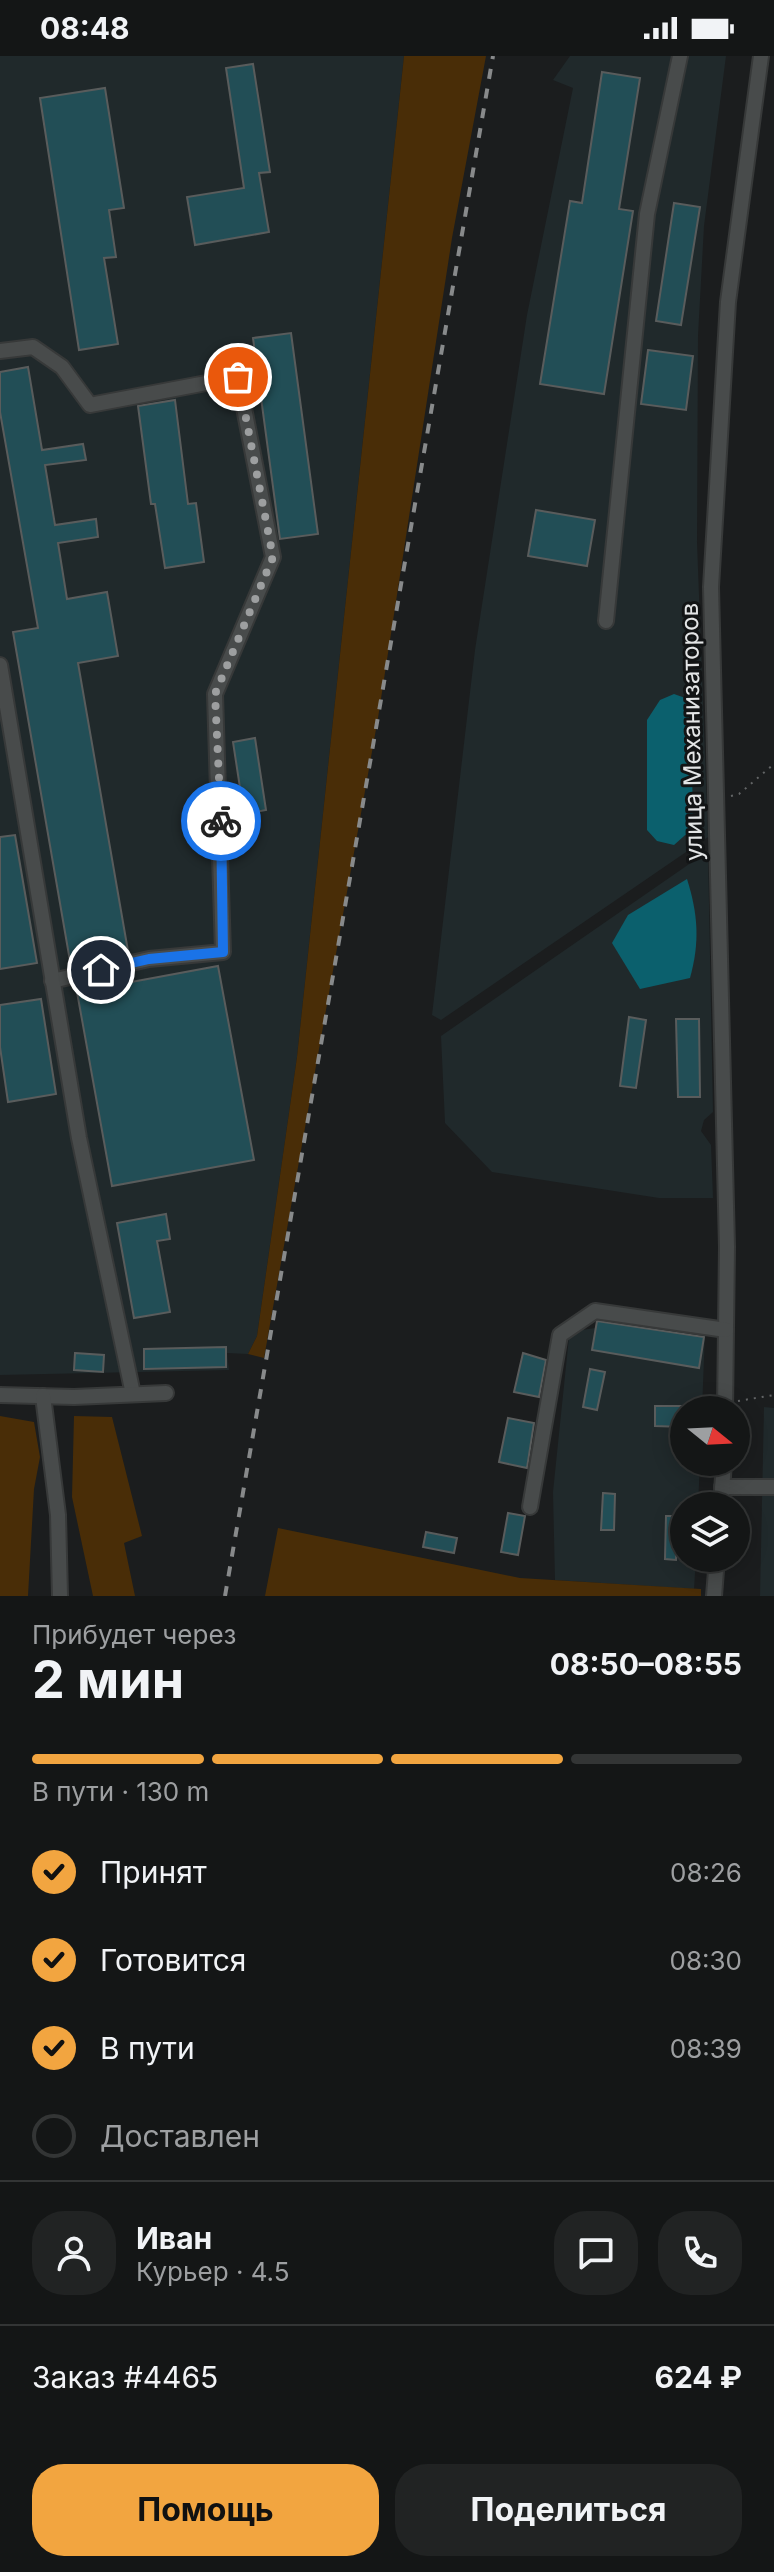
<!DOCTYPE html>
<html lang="ru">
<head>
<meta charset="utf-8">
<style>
  :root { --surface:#141616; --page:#212323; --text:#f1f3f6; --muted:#9d9fa1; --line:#333535; --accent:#f2a540 }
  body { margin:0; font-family:Inter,sans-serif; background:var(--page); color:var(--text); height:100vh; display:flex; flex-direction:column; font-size:30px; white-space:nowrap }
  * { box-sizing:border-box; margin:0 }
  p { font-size:26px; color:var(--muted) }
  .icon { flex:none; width:44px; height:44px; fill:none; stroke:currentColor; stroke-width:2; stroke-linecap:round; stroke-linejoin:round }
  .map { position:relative; height:1540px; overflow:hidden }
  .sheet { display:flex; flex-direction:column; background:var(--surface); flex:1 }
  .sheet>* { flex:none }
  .needle { width:52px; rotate:108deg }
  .tools { position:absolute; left:670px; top:1340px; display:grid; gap:16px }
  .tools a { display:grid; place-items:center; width:80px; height:80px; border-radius:50%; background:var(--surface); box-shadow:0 4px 20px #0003,0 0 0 2px var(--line); font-size:40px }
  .pin { position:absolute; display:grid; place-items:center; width:68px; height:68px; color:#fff; margin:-34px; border:4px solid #fff; border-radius:50%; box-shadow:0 2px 8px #0007 }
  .courier { position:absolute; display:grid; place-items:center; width:80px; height:80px; margin:-40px; border:6px solid #1a73e8; border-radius:50%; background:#fff; color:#222; box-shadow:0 2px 10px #0007 }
  .overview em { font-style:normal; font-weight:700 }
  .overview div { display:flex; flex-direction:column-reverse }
  .overview { display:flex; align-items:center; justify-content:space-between; height:136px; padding:0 32px }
  h1 { font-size:52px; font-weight:700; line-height:60px }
  .bar { display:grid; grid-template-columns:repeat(4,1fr); gap:12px 8px; align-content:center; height:96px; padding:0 32px }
  .bar i { height:10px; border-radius:6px; background:var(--line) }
  .bar .on { background:var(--accent) }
  .bar p { grid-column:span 4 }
  .line { display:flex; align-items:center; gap:20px; padding:0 32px; border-top:2px solid var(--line) }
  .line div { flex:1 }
  .round { display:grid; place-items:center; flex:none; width:84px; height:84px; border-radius:32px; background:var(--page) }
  ol { padding:0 32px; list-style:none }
  li { display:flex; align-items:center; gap:24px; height:88px }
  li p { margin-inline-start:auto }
  li .icon { padding:8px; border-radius:50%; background:var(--accent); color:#111; stroke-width:4 }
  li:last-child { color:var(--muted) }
  li i { width:44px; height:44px; border:4px solid var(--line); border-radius:50% }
  .action { display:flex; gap:16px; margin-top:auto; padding:16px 32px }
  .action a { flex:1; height:92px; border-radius:32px; background:var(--accent); color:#111; font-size:32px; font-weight:700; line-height:92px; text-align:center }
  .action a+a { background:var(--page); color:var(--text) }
  .status { display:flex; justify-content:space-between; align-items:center; height:56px; padding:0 40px; background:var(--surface); direction:ltr }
  .status svg { height:22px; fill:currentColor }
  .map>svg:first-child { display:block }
  .built { fill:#20292b }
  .green { fill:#492d07 }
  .water { fill:#0b606d }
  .building { fill:#224e56; stroke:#595c5c; stroke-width:2 }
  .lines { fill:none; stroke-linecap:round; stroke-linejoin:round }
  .minor-casing { stroke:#373939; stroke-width:18 }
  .path { stroke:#636566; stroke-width:2; stroke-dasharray:2 6; stroke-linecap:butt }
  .minor { stroke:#484b4b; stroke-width:14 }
  .rail { stroke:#888a8b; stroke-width:4; stroke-dasharray:10 10; stroke-linecap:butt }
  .done { stroke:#9d9fa0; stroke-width:8; stroke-dasharray:0 14.4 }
  .route { stroke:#1a73e8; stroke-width:10 }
  .labels { text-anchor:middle; stroke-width:6; stroke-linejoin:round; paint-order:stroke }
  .street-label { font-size:24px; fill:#e3e5e6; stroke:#121415 }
</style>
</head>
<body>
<div class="status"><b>08:48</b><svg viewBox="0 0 49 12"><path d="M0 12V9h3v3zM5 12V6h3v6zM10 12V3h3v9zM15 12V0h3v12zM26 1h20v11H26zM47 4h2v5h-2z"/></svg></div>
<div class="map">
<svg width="774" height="1540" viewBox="0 0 774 1540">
  <rect width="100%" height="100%" fill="#1b1d1e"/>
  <g class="built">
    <polygon points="0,0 404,0 297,1001 257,1280 248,1298 227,1297 229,1314 0,1319"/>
    <polygon points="570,0 726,0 704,170 698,280 697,486 708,781 441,964 432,959 475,594 527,259 573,32 553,24"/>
    <polygon points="708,795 713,1056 704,1064 701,1075 711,1089 713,1142 659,1142 492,1116 445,1067 441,980"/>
    <polygon points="598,1259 705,1277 702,1354 684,1354 684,1406 700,1406 698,1450 684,1450 684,1502 696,1502 694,1533 555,1524 553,1436 569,1281 576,1275 595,1272"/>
    <polygon points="764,1351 774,1352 774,1540 760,1540"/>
  </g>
  <g class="green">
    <polygon points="404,0 486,0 452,182 378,662 264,1302 248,1298 257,1280 297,1001"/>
    <polygon points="0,1360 34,1366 40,1401 34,1433 28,1540 0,1540"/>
    <polygon points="74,1360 112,1361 142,1480 124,1487 135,1540 93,1540 72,1441"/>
    <polygon points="278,1472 520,1522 701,1533 701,1540 265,1540"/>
  </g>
  <g class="water">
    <polygon points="674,638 691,644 693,772 674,789 657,785 647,774 647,664 660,644"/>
    <path d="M687 823C698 858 700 886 690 922L640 933 612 887 628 859Z"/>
  </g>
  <g class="building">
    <polygon points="253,8 270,116 259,117 269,176 195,189 187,141 244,132 226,12"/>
    <polygon points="602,16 640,22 619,153 633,155 604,338 540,328 570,145 582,147"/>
    <polygon points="105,32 124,152 109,154 116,201 104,202 118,288 79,294 40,42"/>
    <polygon points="674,147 700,151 681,269 656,265"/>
    <polygon points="291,277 318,478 280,483 253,282"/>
    <polygon points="648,294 693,300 686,354 641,348"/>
    <polygon points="28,311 42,394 83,388 86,404 45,409 55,469 96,463 98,481 58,487 67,543 107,536 118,600 78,607 128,895 70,905 13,576 38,572 0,356 0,316"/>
    <polygon points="175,344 188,448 196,447 204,506 165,512 155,448 151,448 138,350"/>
    <polygon points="536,454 595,464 587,510 528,500"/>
    <polygon points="255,682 266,754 244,758 233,686"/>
    <polygon points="15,779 37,907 0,913 0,781"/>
    <polygon points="218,910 254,1104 112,1130 77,936"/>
    <polygon points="41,943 56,1038 8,1046 0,991 0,949"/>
    <polygon points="629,961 646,964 636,1032 620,1030"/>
    <polygon points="676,963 699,963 700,1041 678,1041"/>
    <polygon points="166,1158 170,1183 157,1185 170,1256 134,1262 117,1167"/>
    <polygon points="597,1265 704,1281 699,1312 592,1294"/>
    <polygon points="226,1291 226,1311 144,1313 144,1293"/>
    <polygon points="75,1297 104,1299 103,1316 74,1314"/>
    <polygon points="523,1297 546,1304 539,1341 514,1336"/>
    <polygon points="590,1313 605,1316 597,1354 583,1351"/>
    <polygon points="655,1350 684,1350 684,1371 655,1370"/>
    <polygon points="508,1362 534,1367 527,1412 499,1406"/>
    <polygon points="603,1437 615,1438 614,1474 601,1474"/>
    <polygon points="508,1457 525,1460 518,1499 501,1496"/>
    <polygon points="666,1460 678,1460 676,1504 665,1503"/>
    <polygon points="426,1476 457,1482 454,1497 423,1491"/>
  </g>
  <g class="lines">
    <defs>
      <g id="minor">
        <polyline points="0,295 33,291 62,311 90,349 238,321 273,501 215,638 223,896 149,903 52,925"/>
        <polyline points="606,565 647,158 680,0"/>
        <polyline points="0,609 79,1082 133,1338"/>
        <polyline points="0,1339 74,1341 166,1337"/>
        <polyline points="43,1340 58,1459 60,1540"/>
        <polyline points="725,1354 727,1191 711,531 728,246 761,0"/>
        <polyline points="722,1431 774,1431"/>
        <polyline points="721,1450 724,1406"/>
        <polyline points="530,1451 560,1279 595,1255 726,1274"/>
        <polyline points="714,1540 717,1502"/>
      </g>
    </defs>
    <use href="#minor" class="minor-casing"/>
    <g class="path">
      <polyline points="731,740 739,738 774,708"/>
      <polyline points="738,1345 774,1339"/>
    </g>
    <use href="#minor" class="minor"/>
    <polyline class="rail" points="225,1540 493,0"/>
  </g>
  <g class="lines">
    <polyline class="done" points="221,765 215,638 273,501 238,321"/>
    <polyline class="route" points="101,914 149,903 223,896 221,765"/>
  </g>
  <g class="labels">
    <g class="street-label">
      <text transform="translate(692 676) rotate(-91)" y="8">улица Механизаторов</text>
    </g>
  </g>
</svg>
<div class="tools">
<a><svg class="needle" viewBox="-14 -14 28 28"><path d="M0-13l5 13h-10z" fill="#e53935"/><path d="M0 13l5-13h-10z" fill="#9d9fa1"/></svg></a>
<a><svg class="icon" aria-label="layers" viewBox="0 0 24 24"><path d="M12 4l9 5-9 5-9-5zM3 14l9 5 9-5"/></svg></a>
</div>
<div class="pin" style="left:238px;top:321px;background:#ea580c"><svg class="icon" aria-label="bag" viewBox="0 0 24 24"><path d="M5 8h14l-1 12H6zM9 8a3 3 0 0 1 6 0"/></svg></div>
<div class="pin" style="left:101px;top:914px;background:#1f2937"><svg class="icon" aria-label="home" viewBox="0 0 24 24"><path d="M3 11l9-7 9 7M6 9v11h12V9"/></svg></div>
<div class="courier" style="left:221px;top:765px"><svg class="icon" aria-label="bike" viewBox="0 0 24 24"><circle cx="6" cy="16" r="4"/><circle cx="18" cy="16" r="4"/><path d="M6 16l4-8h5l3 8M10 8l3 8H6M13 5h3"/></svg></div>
</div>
<section class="sheet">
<div class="overview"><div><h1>2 мин</h1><p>Прибудет через</p></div><em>08:50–08:55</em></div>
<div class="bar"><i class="on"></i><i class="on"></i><i class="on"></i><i></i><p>В пути · 130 m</p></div>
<ol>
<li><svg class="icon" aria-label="check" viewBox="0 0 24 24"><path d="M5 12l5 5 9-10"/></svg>Принят<p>08:26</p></li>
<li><svg class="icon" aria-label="check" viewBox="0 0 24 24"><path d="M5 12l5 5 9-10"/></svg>Готовится<p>08:30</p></li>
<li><svg class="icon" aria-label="check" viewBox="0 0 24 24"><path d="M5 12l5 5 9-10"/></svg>В пути<p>08:39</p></li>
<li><i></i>Доставлен</li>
</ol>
<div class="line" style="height:144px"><a class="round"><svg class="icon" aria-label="person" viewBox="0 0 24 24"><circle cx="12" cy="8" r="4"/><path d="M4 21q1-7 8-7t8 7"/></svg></a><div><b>Иван</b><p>Курьер · 4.5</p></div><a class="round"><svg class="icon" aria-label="chat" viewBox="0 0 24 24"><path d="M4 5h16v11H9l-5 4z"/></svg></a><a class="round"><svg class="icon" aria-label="phone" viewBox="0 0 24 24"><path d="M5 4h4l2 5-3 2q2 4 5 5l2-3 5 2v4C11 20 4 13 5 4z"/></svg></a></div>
<div class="line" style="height:104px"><div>Заказ #4465</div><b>624 ₽</b></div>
<div class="action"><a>Помощь</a><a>Поделиться</a></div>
</section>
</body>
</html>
